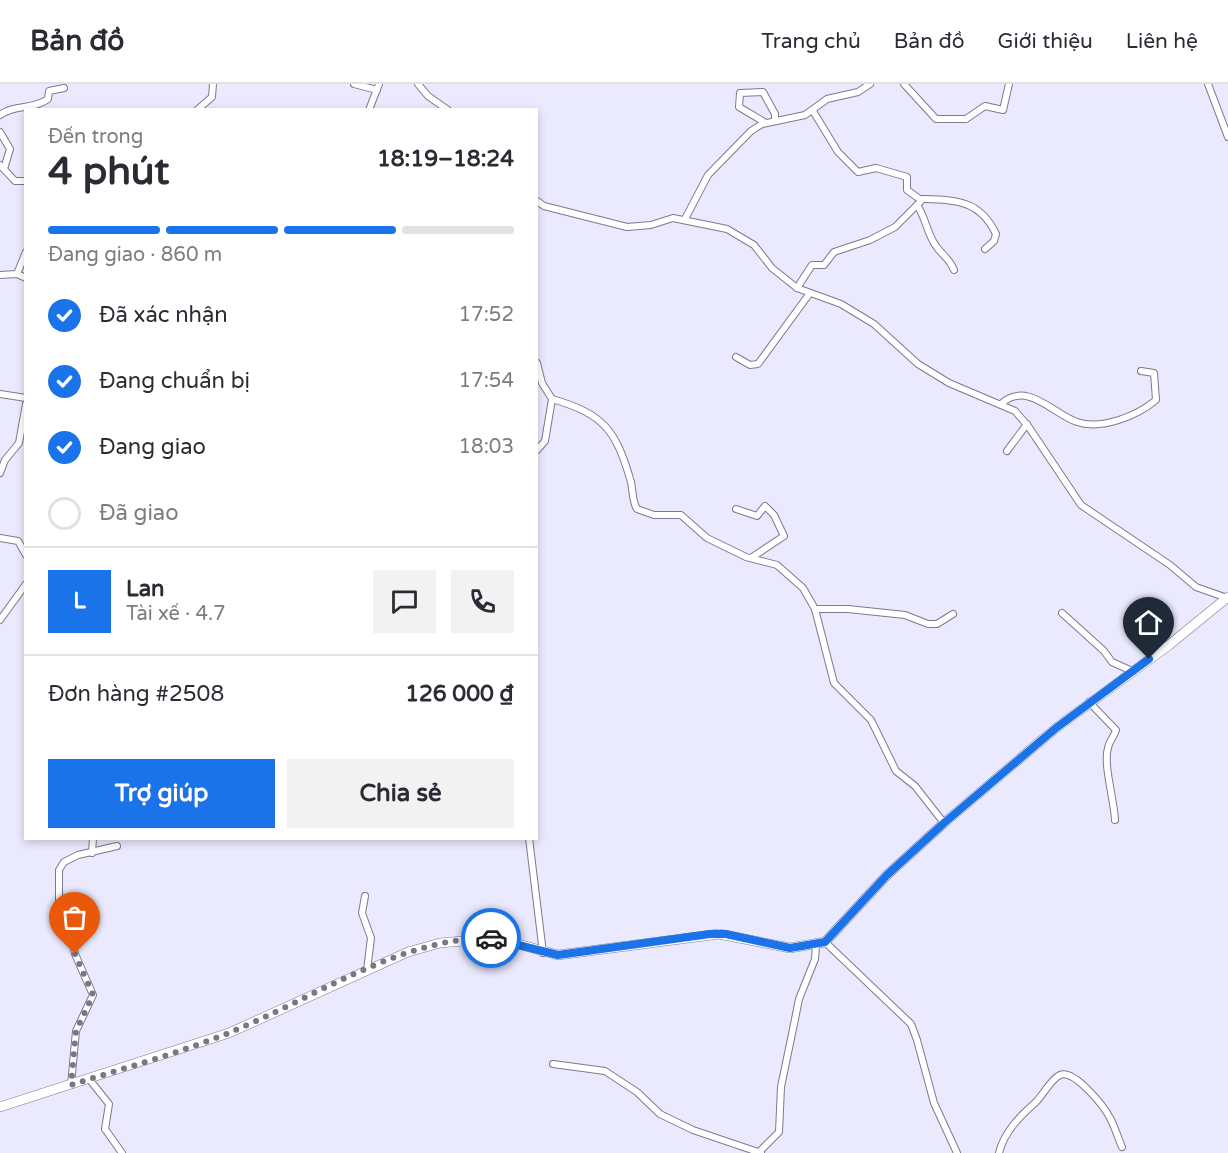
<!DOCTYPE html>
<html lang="vi">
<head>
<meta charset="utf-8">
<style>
  :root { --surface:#fff; --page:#f2f2f3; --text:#2b2b33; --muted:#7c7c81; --line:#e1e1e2; --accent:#1a73e8 }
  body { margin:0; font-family:"Varela Round",sans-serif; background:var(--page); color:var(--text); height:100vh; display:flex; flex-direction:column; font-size:22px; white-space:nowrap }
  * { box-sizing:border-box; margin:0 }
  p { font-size:20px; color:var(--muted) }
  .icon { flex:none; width:33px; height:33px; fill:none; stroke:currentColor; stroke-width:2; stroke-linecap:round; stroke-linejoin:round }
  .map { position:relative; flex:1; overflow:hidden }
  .drawer { position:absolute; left:24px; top:24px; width:514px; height:732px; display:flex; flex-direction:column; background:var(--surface); border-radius:0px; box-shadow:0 3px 9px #0003 }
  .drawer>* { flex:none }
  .pin { position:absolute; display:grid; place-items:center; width:51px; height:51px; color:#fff; margin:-62px -26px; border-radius:50% 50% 50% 0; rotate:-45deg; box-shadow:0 0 6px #0007 }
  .pin .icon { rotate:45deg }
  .courier { position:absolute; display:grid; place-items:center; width:60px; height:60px; margin:-30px; border:4px solid #1a73e8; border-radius:50%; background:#fff; color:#222; box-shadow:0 2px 8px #0007 }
  .summary em { font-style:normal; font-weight:700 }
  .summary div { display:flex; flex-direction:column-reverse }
  .summary { display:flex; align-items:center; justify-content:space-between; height:102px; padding:0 24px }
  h1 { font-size:39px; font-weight:700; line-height:45px }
  .bar { display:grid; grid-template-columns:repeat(4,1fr); gap:9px 6px; align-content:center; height:72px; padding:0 24px }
  .bar i { height:8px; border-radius:4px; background:var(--line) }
  .bar .selected { background:var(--accent) }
  .bar p { grid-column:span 4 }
  .line { display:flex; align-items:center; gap:15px; padding:0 24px; border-top:2px solid var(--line) }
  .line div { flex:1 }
  .round { display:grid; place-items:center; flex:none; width:63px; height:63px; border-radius:0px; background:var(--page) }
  ol { padding:0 24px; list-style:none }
  li { display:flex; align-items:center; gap:18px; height:66px }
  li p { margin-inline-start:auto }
  li .icon { padding:6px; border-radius:50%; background:var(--accent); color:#fff; stroke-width:4 }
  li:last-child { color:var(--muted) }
  li i { width:33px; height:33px; border:3px solid var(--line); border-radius:50% }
  .button { display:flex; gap:12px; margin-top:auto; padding:12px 24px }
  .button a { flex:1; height:69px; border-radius:0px; background:var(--accent); color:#fff; font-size:24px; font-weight:700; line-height:69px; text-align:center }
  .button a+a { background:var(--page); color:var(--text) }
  header { display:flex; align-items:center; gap:36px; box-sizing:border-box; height:84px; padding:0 30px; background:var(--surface); border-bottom:2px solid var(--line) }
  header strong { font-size:28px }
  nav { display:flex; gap:33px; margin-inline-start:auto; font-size:21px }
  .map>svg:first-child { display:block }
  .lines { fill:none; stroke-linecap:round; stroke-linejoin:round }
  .street-casing { stroke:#7c7a90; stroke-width:8 }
  .secondary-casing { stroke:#7c7a90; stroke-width:10 }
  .street { stroke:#fff; stroke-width:6 }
  .secondary { stroke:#fff; stroke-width:9 }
  .done { stroke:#787784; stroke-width:6; stroke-dasharray:0 10.8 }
  .route { stroke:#1a73e8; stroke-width:8 }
</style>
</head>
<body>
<header>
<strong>Bản đồ</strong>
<nav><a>Trang chủ</a><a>Bản đồ</a><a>Giới thiệu</a><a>Liên hệ</a></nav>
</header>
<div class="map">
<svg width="1228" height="1069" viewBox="0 0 1228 1069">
  <rect width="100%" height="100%" fill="#eae9fd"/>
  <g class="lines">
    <defs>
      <g id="street">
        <polyline points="354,0 377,6"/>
        <polyline points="418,0 428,12 448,26"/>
        <polyline points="904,0 936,35 966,35 985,22 1003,26 1009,0"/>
        <polyline points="1208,0 1228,53"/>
        <polyline points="197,26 212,13 213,0"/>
        <polyline points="369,26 379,0"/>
        <polyline points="813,27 838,68 858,88 876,84 907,93 907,106 921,116"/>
        <path d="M0 31C15 20 33 26 48 15L49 7 64 4"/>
        <polyline points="766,39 739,23 740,9 763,8 775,30 775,37"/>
        <polyline points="0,48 10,65 4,85"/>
        <polyline points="0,81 15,97 26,97"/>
        <polyline points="537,117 544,122 627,143 651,141 673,134 727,145 754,161 772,184 797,204 841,220 874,240 918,280 949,299 1015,327 1028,342 1081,421 1170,481 1196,503 1227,514"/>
        <path d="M917 121C926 134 927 150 936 162 942 171 950 175 954 186"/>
        <polyline points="685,135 708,91 751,47 762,40 805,31 827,15 858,8 870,0"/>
        <polyline points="17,190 26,168"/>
        <polyline points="0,191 17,190 26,194"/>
        <path d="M797 204 812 181H824L834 168 870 156 895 143 923 115C956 116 980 116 996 150L994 157 985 165"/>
        <polyline points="736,273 750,281 758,280 810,209"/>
        <path d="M537 279 542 299 552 315C604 330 616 346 631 398 633 407 632 417 637 425L654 431H681L707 454 746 473 777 481 803 504 815 525 834 599 871 636 896 687 915 702 944 739"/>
        <polyline points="0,310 26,314"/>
        <path d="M1001 320C1027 296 1053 330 1077 338 1102 346 1137 332 1156 316L1154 289 1141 287"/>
        <polyline points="537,366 545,357 552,315"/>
        <polyline points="1007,367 1027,340"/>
        <polyline points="0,389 5,376 19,359 26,320"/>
        <polyline points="736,425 757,432 765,422 774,431 784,452 751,474"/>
        <polyline points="0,454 18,457 26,471"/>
        <polyline points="815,525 848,525 905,531 928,540 937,540 953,530"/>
        <polyline points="1062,529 1104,567 1112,578 1132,587"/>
        <polyline points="0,536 26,500"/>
        <path d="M1089 618 1116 646C1114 653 1109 657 1108 664 1103 680 1114 715 1115 736"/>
        <polyline points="529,754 543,869"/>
        <polyline points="92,769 93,754"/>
        <polyline points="365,812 362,829 371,854 367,886"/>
        <polyline points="825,858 911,940 917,956 934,1019 957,1069"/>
        <polyline points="553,980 605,987 637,1008 660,1030 693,1046 761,1069"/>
        <polyline points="89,995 109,1020 105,1045 122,1069"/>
        <polyline points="71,1001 76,947 93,911 75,870 69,837 59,818 59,786 64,778 78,771 117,762"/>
        <polyline points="758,1069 779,1048 781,1003 794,940 799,915 815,875 816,861"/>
        <path d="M999 1069C1004 1048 1020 1032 1036 1018 1043 1011 1051 995 1060 991 1074 985 1104 1022 1110 1034 1115 1043 1118 1054 1122 1063"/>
      </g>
      <polyline id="secondary" points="0,1023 229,949 408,868 440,859 496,854 558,871 719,850 790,864 825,858 887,791 944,739 1056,644 1169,561 1228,513"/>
    </defs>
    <use href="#street" class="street-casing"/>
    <use href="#secondary" class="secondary-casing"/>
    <use href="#street" class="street"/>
    <use href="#secondary" class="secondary"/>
  </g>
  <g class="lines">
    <path class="done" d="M75 870 93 911 76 947 71 1001C124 984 180 969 231 948 312 915 402 853 491 854"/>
    <polyline class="route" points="491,854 558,871 710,850 726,850 790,864 825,858 887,791 944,739 1056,644 1149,575"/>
  </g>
</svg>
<div class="pin" style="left:75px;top:870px;background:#ea580c"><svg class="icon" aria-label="bag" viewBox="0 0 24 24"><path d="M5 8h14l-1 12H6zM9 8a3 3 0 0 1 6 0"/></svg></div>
<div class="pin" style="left:1149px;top:575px;background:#1f2937"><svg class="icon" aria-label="home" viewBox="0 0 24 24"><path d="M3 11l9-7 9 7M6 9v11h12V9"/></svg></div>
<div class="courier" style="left:491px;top:854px"><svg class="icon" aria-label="car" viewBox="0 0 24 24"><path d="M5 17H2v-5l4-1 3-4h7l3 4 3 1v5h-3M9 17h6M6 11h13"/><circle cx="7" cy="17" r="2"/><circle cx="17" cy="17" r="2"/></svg></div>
<section class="drawer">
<div class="summary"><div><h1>4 phút</h1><p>Đến trong</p></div><em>18:19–18:24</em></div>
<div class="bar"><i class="selected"></i><i class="selected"></i><i class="selected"></i><i></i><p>Đang giao · 860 m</p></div>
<ol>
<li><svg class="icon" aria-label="check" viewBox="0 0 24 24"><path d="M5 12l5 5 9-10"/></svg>Đã xác nhận<p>17:52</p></li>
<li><svg class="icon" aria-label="check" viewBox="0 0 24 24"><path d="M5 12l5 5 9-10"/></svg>Đang chuẩn bị<p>17:54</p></li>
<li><svg class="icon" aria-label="check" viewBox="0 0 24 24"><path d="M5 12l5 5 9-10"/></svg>Đang giao<p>18:03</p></li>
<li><i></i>Đã giao</li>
</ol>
<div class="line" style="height:108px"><b class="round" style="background:var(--accent);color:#fff">L</b><div><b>Lan</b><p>Tài xế · 4.7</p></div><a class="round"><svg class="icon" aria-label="chat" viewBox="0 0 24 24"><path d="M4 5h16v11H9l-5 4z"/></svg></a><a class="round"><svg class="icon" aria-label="phone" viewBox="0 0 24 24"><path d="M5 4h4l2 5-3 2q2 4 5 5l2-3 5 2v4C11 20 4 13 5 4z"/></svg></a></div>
<div class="line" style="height:78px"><div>Đơn hàng #2508</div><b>126 000 ₫</b></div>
<div class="button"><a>Trợ giúp</a><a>Chia sẻ</a></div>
</section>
</div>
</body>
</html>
